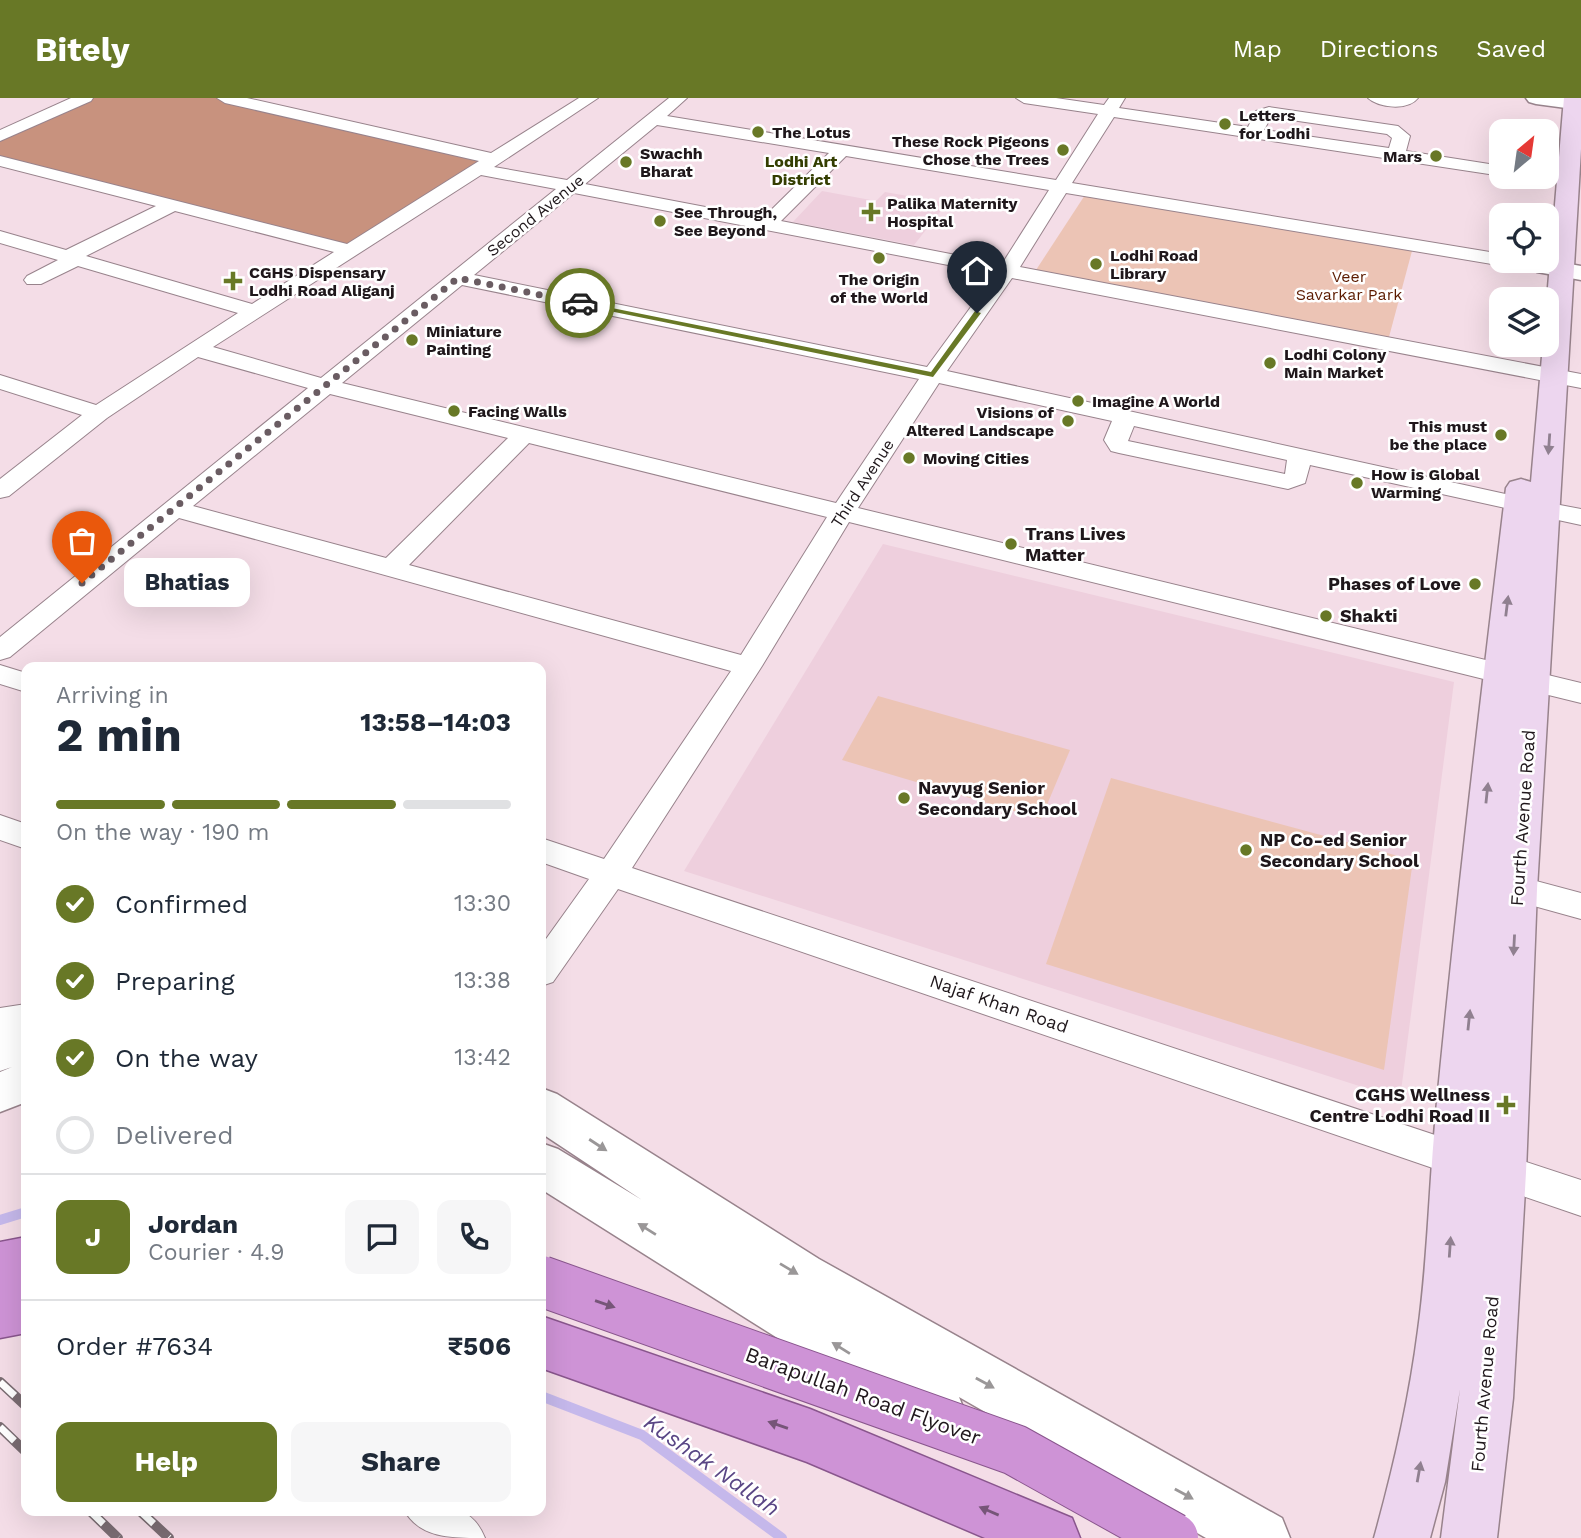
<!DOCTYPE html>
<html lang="en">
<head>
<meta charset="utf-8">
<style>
  :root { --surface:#fff; --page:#f6f6f7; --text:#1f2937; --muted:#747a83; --line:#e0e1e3; --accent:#687826 }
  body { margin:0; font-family:"Work Sans",sans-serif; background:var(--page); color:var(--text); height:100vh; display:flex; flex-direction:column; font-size:26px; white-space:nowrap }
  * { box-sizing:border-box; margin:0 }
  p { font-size:23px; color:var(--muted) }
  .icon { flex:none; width:38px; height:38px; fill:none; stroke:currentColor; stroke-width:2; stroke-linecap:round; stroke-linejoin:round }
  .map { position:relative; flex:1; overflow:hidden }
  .side { position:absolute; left:21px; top:564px; width:525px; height:854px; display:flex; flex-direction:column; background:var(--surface); border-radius:14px; box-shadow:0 7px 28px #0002 }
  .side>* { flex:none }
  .needle { width:46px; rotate:29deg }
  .fabs { position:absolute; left:1489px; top:21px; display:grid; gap:14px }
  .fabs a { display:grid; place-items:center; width:70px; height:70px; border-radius:14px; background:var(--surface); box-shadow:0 7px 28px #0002; font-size:35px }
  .pin { position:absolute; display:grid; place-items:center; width:60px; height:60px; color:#fff; margin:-72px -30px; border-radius:50% 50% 50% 0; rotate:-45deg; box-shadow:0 0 7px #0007 }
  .pin .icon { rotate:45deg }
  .courier { position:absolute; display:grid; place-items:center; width:70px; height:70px; margin:-35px; border:5px solid #687826; border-radius:50%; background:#fff; color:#222; box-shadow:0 2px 9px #0007 }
  .bubble { position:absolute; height:49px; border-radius:14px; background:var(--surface); box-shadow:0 7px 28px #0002; font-size:23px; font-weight:700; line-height:49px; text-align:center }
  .headline em { font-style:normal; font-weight:700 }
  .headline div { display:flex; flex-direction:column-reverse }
  .headline { display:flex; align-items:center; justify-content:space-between; height:119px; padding:0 35px }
  h1 { font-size:46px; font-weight:700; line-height:52px }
  .bar { display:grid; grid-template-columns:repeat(4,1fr); gap:10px 7px; align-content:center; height:84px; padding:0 35px }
  .bar i { height:9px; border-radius:5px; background:var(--line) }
  .bar .on { background:var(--accent) }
  .bar p { grid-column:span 4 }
  .line { display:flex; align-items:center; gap:18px; padding:0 35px; border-top:2px solid var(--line) }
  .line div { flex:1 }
  .round { display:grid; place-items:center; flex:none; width:74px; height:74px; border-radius:14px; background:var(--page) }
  ol { padding:0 35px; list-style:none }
  li { display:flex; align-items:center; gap:21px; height:77px }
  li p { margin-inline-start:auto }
  li .icon { padding:7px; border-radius:50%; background:var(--accent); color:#fff; stroke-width:4 }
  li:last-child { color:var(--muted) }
  li i { width:38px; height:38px; border:4px solid var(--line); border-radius:50% }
  .action { display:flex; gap:14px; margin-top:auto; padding:14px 35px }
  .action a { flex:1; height:80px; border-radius:14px; background:var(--accent); color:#fff; font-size:28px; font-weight:700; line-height:80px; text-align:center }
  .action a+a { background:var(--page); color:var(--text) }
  header { display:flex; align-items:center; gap:42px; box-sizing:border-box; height:98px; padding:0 35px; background:var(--accent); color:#fff }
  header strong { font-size:33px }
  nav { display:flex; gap:38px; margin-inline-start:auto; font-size:24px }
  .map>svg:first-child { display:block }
  .built { fill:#eecfdd }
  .green { fill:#ecc4b5 }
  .forest { fill:#c8927e }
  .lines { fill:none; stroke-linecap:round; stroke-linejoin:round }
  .stream { stroke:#c5b8eb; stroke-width:10 }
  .minor-casing { stroke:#98838c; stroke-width:2 }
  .tertiary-casing { stroke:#98838c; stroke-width:3 }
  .secondary-casing { stroke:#98838c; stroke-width:3 }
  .trunk-casing { stroke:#89568d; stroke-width:3 }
  .minor { fill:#fff; fill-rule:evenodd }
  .tertiary { fill:#fff; fill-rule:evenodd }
  .secondary { fill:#edd6ef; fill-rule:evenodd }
  .trunk { fill:#ce93d6; fill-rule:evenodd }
  .rail-casing { stroke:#7a6c72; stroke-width:10 }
  .rail { stroke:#fff; stroke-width:7; stroke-dasharray:20; stroke-linecap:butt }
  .trunk-bridge-casing { stroke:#89568d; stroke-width:52; stroke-linecap:butt }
  .trunk-bridge { stroke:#ce93d6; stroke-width:50 }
  .oneway { fill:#908090 }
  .oneway2 { fill:#9a9798 }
  .oneway3 { fill:#765578 }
  .route { fill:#687826 }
  .done { stroke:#6a5c62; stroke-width:7; stroke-dasharray:0 12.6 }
  .poi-dot { fill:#687826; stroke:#fff; stroke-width:2.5 }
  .labels { text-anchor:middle; stroke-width:5; stroke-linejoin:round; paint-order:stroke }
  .far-poi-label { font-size:16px; font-weight:bold; fill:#1f171b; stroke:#fff; text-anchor:start }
  .far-neighbourhood-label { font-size:16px; font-weight:bold; fill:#343e01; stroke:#fff }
  .far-street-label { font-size:16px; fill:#1f171b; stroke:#fff }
  .far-park-label { font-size:16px; fill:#5c1b00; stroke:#fff }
  .poi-label { font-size:18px; font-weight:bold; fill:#1f171b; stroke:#fff; text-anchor:start }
  .street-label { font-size:18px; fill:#1f171b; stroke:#fff }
  .near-street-label { font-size:21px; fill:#1f171b; stroke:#fff }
  .near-water-label { font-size:23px; font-style:italic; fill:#5a4685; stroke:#fff }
</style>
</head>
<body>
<header>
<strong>Bitely</strong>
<nav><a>Map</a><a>Directions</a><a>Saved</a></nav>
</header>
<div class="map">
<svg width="1581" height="1440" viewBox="0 0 1581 1440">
  <rect width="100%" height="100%" fill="#f4dde7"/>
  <g class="built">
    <polygon points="822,93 876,103 885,94 947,105 914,147 793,124"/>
    <polygon points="883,446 1454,584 1400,1001 684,773"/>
  </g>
  <g class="green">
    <polygon points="1085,97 1412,153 1389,239 1036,172"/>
    <polygon points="878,598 1070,652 1041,721 842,662"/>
    <polygon points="1111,680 1413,762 1384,972 1046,866"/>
  </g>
  <polygon class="forest" points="87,0 217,0 483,61 345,148 0,62 0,39"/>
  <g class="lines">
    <g class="stream">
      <polyline points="0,1122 26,1114"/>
      <polyline points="541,1298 642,1337 782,1440"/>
    </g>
    <defs>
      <g id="minor">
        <polygon points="71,0 93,0 91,3 0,43 0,32"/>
        <path d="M217 0H247L491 55 579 0H598L494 69 567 82 669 0H687L667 18 1056 82 1098 16 1024 5 1016 0H1056L1104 7 1109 0H1125L1119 10 1248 29 1256 13 1269 9 1398 28 1410 38 1406 53 1502 68V78L1114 19 1072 85 1502 156V163H1546L1553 165 1556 169 1553 173 1546 175 1066 95 1020 169 1581 276V290L1012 180 947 273 1519 399 1528 401 1531 406 1528 411 1519 413 1310 367 1305 385 1288 391 1119 355 1111 353 1104 342 1112 323 939 285 858 410 1581 585V605L849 424 762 568 632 770 1456 1044 1470 1049 1475 1061 1470 1073 1456 1078 618 791 553 884 541 888V848L589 781 541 764V740L604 761 731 573 179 420 10 559 0 562V539L308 290 198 259 107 320 9 398 0 400V381L82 317 0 291V277L96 307 238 215 78 168 41 186H27L24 182 27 178 58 162 0 145V133L66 152 156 108 0 68V58L347 146 479 63 225 5ZM1271 19 1387 36 1392 40 1389 50 1264 32ZM657 27 829 55 763 120 585 86ZM846 58 1049 92 1002 166 781 123ZM481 77 556 91 321 280 213 249ZM574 95 995 176 927 269 474 177ZM175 113 334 154 252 206 86 158ZM462 187 919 281 836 405 342 285ZM330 296 508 340 386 460 193 408ZM1134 328 1287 362 1285 376 1128 343ZM529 345 827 419 741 557 409 467Z"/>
        <path d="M1368 0H1418C1408 13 1379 10 1368 0Z"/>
        <polygon points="1547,75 1559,77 1562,81 1553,86 1532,83 1529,79 1547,79"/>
        <polygon points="1544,404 1581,411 1581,427 1535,417 1531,412 1535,407"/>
        <polygon points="0,567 26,575 26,594 0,586"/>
        <polygon points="0,717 26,726 26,751 0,742"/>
        <polygon points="1517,778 1581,795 1581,821 1505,800 1501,791 1505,782"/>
        <polygon points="26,906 26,936 0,940 0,910"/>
        <polygon points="1502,1056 1581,1082 1581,1118 1488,1086 1483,1074 1488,1062"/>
        <path d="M404 1412C441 1412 469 1401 485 1440 449 1440 420 1440 404 1412Z"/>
      </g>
      <g id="tertiary">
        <polygon points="1526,0 1581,0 1581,12 1536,6 1529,4"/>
        <polygon points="1547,162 1581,168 1581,182 1537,174 1534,169 1537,164"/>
        <polygon points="26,928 26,1004 0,1014 0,974 12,969 0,973 0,935"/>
        <polygon points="541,990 557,996 819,1161 1282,1420 1290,1440 1206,1440 959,1299 963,1309 955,1328 936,1336 917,1328 541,1091 541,1045 558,1051 642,1102 541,1035"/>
      </g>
      <path id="secondary" d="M1564 0H1581V51L1537 791 1526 1074 1513 1300 1497 1440H1441L1460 1291 1445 1384 1430 1440H1374C1393 1372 1409 1302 1418 1232 1428 1160 1429 1087 1436 1014 1456 806 1481 598 1506 390L1510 384 1521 381 1531 384 1543 247H1547V201Z"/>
      <g id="trunk">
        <polygon points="26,1139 26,1235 0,1240 0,1144"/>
        <polygon points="541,1218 810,1311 1072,1420 1080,1440 985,1440 807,1364 541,1270"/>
      </g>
    </defs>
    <use href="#minor" class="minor-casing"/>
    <use href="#tertiary" class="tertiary-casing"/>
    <use href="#secondary" class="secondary-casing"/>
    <use href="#trunk" class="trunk-casing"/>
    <use href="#minor" class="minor"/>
    <use href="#tertiary" class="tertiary"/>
    <use href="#secondary" class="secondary"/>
    <use href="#trunk" class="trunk"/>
    <defs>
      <g id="rail">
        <polyline points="0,1284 26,1308"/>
        <polyline points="0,1329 26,1354"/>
        <polyline points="89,1412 118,1440"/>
        <polyline points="139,1412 169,1440"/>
      </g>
    </defs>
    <use href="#rail" class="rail-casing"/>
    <use href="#rail" class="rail"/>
    <defs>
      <polyline id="trunk-bridge" points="541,1183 1015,1352 1173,1440"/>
    </defs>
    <use href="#trunk-bridge" class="trunk-bridge-casing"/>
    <use href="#trunk-bridge" class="trunk-bridge"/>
  </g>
  <defs><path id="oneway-solid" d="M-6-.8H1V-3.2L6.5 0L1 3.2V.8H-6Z" transform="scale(1.75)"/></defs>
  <g class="oneway">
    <use href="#oneway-solid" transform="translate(1549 346) rotate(94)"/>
    <use href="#oneway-solid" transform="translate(1507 508) rotate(-83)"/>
    <use href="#oneway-solid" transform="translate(1487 695) rotate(-84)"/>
    <use href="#oneway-solid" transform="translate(1514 847) rotate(93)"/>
    <use href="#oneway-solid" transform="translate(1469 922) rotate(-84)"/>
    <use href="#oneway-solid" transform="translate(1450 1149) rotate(-86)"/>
    <use href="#oneway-solid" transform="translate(1419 1374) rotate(-80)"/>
  </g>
  <g class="oneway2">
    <use href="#oneway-solid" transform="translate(598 1047) rotate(33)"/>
    <use href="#oneway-solid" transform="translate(647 1131) rotate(-148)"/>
    <use href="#oneway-solid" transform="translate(789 1171) rotate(31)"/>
    <use href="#oneway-solid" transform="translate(841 1250) rotate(-148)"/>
    <use href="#oneway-solid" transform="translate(985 1285) rotate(29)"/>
    <use href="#oneway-solid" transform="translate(1184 1396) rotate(29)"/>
  </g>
  <g class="oneway3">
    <use href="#oneway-solid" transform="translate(605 1206) rotate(19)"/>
    <use href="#oneway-solid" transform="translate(778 1327) rotate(-161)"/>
    <use href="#oneway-solid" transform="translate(989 1413) rotate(-157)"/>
  </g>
  <polygon class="route" points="577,203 931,274 975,213 981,215 933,279 580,207"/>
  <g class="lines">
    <polyline class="done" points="82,485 458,180 580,205"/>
  </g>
  <g class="poi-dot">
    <circle cx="1225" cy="26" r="7"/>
    <circle cx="758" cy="34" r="7"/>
    <circle cx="1063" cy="52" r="7"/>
    <circle cx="1436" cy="58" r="7"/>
    <circle cx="626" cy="64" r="7"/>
    <path d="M867.5 103.5h7v7h7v7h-7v7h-7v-7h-7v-7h7z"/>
    <circle cx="660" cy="123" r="7"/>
    <circle cx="879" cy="160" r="7"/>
    <circle cx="1096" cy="166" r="7"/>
    <path d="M229.5 172.5h7v7h7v7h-7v7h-7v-7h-7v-7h7z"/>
    <circle cx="412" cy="242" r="7"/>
    <circle cx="1270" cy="265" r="7"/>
    <circle cx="1078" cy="303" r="7"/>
    <circle cx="454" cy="313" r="7"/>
    <circle cx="1068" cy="323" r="7"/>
    <circle cx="1501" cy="337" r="7"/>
    <circle cx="909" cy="360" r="7"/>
    <circle cx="1357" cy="385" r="7"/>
    <circle cx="1011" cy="446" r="7"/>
    <circle cx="1475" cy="486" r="7"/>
    <circle cx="1326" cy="518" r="7"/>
    <circle cx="904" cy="700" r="7"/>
    <circle cx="1246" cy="752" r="7"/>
    <path d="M1502.5 996.5h7v7h7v7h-7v7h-7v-7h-7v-7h7z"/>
  </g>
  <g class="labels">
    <g class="far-poi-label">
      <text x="1239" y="23">Letters<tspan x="1239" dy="18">for Lodhi</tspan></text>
      <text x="772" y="40">The Lotus</text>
      <text x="1049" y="49" text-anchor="end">These Rock Pigeons<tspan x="1049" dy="18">Chose the Trees</tspan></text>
      <text x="640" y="61">Swachh<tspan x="640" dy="18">Bharat</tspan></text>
      <text x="1422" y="64" text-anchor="end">Mars</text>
      <text x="887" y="111">Palika Maternity<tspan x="887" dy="18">Hospital</tspan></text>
      <text x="674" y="120">See Through,<tspan x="674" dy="18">See Beyond</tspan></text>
      <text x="1110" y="163">Lodhi Road<tspan x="1110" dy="18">Library</tspan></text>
      <text x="249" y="180">CGHS Dispensary<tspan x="249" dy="18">Lodhi Road Aliganj</tspan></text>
      <text x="879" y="187" text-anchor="middle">The Origin<tspan x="879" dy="18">of the World</tspan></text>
      <text x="426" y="239">Miniature<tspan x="426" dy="18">Painting</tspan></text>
      <text x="1284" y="262">Lodhi Colony<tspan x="1284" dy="18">Main Market</tspan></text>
      <text x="1092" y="309">Imagine A World</text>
      <text x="468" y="319">Facing Walls</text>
      <text x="1054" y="320" text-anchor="end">Visions of<tspan x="1054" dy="18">Altered Landscape</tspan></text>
      <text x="1487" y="334" text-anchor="end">This must<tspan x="1487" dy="18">be the place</tspan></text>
      <text x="923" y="366">Moving Cities</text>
      <text x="1371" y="382">How is Global<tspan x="1371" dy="18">Warming</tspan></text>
    </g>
    <g class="far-neighbourhood-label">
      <text x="801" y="69">Lodhi Art<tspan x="801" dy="18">District</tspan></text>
    </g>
    <g class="far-street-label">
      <text transform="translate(535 117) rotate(-39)" y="6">Second Avenue</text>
      <text transform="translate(862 385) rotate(-57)" y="6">Third Avenue</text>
    </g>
    <g class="far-park-label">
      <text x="1349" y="184">Veer<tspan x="1349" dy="18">Savarkar Park</tspan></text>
    </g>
    <g class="poi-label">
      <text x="1025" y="442">Trans Lives<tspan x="1025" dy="21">Matter</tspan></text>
      <text x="1461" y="492" text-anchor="end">Phases of Love</text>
      <text x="1340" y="524">Shakti</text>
      <text x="918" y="696">Navyug Senior<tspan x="918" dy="21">Secondary School</tspan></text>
      <text x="1260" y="748">NP Co-ed Senior<tspan x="1260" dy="21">Secondary School</tspan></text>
      <text x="1490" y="1003" text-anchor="end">CGHS Wellness<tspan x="1490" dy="21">Centre Lodhi Road II</tspan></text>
    </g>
    <g class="street-label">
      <text transform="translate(1523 720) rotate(-86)" y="6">Fourth Avenue Road</text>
      <text transform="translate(999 906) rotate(19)" y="6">Najaf Khan Road</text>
      <text transform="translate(1485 1286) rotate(-85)" y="6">Fourth Avenue Road</text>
    </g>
    <g class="near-street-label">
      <text transform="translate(863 1298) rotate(20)" y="7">Barapullah Road Flyover</text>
    </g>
    <g class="near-water-label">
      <text transform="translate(712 1367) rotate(35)" y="8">Kushak Nallah</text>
    </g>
  </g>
</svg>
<div class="fabs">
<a><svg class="needle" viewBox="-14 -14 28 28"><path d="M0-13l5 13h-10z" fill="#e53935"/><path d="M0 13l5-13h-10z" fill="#747a83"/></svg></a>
<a><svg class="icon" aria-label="locate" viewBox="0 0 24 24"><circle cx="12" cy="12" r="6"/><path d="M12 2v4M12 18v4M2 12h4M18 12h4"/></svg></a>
<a><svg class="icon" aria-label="layers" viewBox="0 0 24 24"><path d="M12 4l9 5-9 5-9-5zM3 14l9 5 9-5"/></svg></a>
</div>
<div class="pin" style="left:82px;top:485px;background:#ea580c"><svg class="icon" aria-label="bag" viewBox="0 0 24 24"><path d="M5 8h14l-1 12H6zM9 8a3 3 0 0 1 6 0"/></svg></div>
<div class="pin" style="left:977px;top:215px;background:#1f2937"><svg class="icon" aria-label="home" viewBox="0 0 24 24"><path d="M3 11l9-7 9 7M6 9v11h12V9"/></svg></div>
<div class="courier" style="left:580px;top:205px"><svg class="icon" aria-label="car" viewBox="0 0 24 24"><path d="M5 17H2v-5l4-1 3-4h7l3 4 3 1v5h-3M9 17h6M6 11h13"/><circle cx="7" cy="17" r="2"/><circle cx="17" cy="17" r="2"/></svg></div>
<div class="bubble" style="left:124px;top:460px;width:126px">Bhatias</div>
<section class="side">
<div class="headline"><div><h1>2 min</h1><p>Arriving in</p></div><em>13:58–14:03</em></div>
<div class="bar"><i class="on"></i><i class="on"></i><i class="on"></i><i></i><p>On the way · 190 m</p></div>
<ol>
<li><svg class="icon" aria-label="check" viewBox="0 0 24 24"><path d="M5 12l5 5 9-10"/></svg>Confirmed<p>13:30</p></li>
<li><svg class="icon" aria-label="check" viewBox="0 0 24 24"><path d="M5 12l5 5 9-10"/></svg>Preparing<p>13:38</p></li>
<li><svg class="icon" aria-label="check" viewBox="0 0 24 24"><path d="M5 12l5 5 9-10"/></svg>On the way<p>13:42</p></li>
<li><i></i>Delivered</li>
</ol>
<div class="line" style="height:126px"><b class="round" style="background:var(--accent);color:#fff">J</b><div><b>Jordan</b><p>Courier · 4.9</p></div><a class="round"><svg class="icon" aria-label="chat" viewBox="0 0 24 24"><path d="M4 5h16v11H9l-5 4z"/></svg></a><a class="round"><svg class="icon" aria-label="phone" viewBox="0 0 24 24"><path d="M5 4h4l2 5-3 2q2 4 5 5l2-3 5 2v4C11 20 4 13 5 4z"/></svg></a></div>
<div class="line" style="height:91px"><div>Order #7634</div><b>₹506</b></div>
<div class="action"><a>Help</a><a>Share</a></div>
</section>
</div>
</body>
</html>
